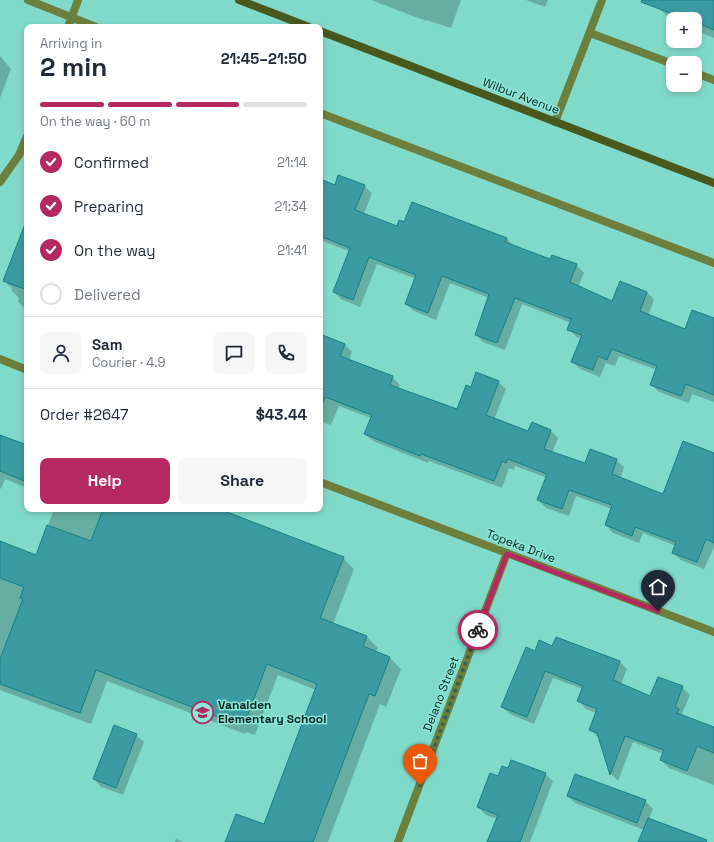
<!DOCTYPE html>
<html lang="en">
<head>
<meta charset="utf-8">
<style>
  :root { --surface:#fff; --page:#f6f6f7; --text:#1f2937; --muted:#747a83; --line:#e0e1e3; --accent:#b52961 }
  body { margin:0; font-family:"Space Grotesk",sans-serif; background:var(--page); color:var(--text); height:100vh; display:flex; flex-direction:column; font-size:15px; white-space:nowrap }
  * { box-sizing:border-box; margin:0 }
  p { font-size:13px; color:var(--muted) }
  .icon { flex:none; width:22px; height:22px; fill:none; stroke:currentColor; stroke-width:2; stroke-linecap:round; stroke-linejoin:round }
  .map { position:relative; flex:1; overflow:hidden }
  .details { position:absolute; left:24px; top:24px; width:299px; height:488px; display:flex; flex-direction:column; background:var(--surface); border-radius:8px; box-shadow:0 2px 6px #0003 }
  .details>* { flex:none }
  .fabs { position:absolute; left:666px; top:12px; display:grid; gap:8px }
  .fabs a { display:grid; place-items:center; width:36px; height:36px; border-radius:8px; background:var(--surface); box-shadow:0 2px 6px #0003; font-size:20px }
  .pin { position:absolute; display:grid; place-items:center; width:34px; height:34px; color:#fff; margin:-41px -17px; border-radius:50% 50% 50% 0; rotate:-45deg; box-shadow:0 0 4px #0007 }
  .pin .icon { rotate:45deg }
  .courier { position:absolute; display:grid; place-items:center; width:40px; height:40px; margin:-20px; border:3px solid #b52961; border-radius:50%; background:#fff; color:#222; box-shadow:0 1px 5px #0007 }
  .overview em { font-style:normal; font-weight:700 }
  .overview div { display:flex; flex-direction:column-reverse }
  .overview { display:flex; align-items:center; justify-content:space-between; height:68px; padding:0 16px }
  h1 { font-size:26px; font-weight:700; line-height:30px }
  .bar { display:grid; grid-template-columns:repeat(4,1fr); gap:6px 4px; align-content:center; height:48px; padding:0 16px }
  .bar i { height:5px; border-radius:3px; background:var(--line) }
  .bar .on { background:var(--accent) }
  .bar p { grid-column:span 4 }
  .line { display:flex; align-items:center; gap:10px; padding:0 16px; border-top:1px solid var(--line) }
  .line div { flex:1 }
  .round { display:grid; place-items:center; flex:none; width:42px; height:42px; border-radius:8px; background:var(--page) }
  ol { padding:0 16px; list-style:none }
  li { display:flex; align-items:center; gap:12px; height:44px }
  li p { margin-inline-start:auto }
  li .icon { padding:4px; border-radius:50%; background:var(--accent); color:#fff; stroke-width:4 }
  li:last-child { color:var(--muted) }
  li i { width:22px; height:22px; border:2px solid var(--line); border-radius:50% }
  .action { display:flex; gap:8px; margin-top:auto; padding:8px 16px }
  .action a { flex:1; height:46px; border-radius:8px; background:var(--accent); color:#fff; font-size:16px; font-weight:700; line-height:46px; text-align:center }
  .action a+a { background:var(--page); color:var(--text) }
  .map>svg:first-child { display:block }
  .shadow { fill:#0003 }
  .building { fill:#3c9ba2; stroke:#148188 }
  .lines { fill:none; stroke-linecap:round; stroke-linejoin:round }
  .service { stroke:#6d7f3d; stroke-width:8 }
  .minor { stroke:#6d7f3d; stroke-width:8 }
  .tertiary { stroke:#6d7f3d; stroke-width:8 }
  .secondary { stroke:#49581d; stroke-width:8 }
  .done { stroke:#30625a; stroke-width:4; stroke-dasharray:0 7.2 }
  .route { stroke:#b52961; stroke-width:5 }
  .labels { text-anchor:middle; stroke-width:3; stroke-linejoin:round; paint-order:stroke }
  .street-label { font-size:12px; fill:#05221e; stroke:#8de7d7 }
  .poi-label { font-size:12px; font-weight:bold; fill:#05221e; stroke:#8de7d7; text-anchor:start }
</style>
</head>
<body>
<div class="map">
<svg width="714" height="842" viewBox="0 0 714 842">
  <rect width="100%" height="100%" fill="#80daca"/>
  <g class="shadow">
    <polygon points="371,0 461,0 451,28 426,20 426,21"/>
    <polygon points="526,0 548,0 545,7"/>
    <polygon points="661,0 714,0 714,38 695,30 695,19 673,19 673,22 658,7"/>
    <polygon points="0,56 11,69 0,98"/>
    <polygon points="320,180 335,186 364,186 372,193 364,214 397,227 405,223 506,238 514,246 550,261 576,265 584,273 578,287 613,302 647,292 654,300 648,316 685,330 714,319 714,402 692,394 689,403 659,392 651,384 657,370 619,356 615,366 606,363 600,377 580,369 572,361 581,339 576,337 569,329 571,323 522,304 505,350 483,342 476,335 489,298 450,283 436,320 414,311 406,304 416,279 377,264 360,307 341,299 334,292 349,251 320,240"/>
    <polygon points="27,221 27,310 18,302 19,298 11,290 12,288 4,281"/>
    <polygon points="320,333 324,337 344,344 352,352 349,360 392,377 400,385 398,389 458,410 471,388 498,382 506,389 494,420 529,433 551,431 558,438 552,453 585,464 616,460 624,467 620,479 664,495 714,454 714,547 704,569 681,560 673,553 676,546 643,533 639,543 613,533 606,525 612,509 576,496 569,516 546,508 538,500 547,478 515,466 514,470 509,468 502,488 429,461 428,463 373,441 365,434 371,418 339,406 331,425 320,421"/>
    <polygon points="0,436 27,446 27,488 5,479 1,489 0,488"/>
    <polygon points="54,509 216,509 343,558 354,569 333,624 367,637 378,648 376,652 390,658 401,669 386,707 380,704 328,842 226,842 265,825 316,690 278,675 255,735 246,732 245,734 107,681 91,724 0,690 0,542 36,557"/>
    <polygon points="553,647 620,662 627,669 621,684 651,698 682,687 690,695 682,714 686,717 714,728 714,785 669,768 661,760 663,754 633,742 618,781 611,774 599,738 590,729 597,713 586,709 578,701 583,689 553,678 534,724 510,714 502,707 535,652"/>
    <polygon points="136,735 144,742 123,795 101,787 94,779"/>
    <polygon points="545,774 553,781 530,842 488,842 497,819 486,815 478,807 499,777"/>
    <polygon points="576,775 645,801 653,809 649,819 704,842 639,842 644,830 575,803 568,796"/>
    <polygon points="176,839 184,842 175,842"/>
  </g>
  <g class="building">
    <polygon points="642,0 714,0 714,30 695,22 695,19 686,19 641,2"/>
    <polygon points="338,175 365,185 355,210 397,226 399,220 404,222 412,202 507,238 505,242 550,259 552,255 577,264 570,282 612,301 620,281 647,292 640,311 685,329 692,310 714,318 714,395 686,384 681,396 650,385 657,366 612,349 607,360 598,356 593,370 571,362 582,335 567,330 571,319 515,298 497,343 475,335 489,294 442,276 428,313 405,304 416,275 369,257 353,300 333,292 350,248 320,236 320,179 335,185"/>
    <polygon points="25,224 27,224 27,290 3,281"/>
    <polygon points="320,334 345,344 340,356 393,376 390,385 457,409 466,385 471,387 476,372 499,381 486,415 528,431 532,422 551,430 544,449 585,463 590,449 617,459 612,474 663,494 683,441 714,453 714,543 706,539 697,562 672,553 676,542 635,527 632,536 605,525 612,505 569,490 562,509 537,500 547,474 508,459 506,463 502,461 494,481 421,454 420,456 364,434 372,415 325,397 322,404 320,404"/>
    <polygon points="0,435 27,445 27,482 0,471"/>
    <polygon points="103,509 219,509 344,557 320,618 367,636 363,646 390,657 375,696 369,694 313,842 225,842 236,814 264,824 317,684 267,664 244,725 234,721 233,723 96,670 80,713 0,684 0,659 23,599 20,598 24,587 0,578 0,541 36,555 47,525 91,541"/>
    <polygon points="556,637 620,661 613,680 650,696 658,677 683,686 675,707 679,709 677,713 714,727 714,753 697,746 687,771 660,760 664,750 625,736 610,775 597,733 589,730 597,709 577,701 583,686 545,671 527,717 501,707 526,647 535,651 539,640 552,646"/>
    <polygon points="114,725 137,734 116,788 93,779"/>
    <polygon points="511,760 546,773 520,842 487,842 498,815 477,807 490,773 498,776 502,766 508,768"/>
    <polygon points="575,774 646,800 637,823 567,796"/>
    <polygon points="648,818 707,840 706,842 638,842"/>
  </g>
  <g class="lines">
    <g class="service">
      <polyline points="590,33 673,64"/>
      <polyline points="695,73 714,80"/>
      <polyline points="555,122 602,0"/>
    </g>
    <g class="minor">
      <polyline points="28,0 96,27"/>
      <polyline points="320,113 714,263"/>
      <polyline points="0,359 27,370"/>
      <polyline points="320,482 714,632"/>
      <polyline points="398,842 507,553"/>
    </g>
    <g class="tertiary">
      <polyline points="68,27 78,0"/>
      <polyline points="0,182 19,155 27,136"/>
    </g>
    <g class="secondary">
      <polyline points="239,0 309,27"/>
      <polyline points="320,31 714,183"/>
    </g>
  </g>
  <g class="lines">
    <polyline class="done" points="420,785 478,630"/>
    <polyline class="route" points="478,630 507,554 658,611"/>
  </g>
  <defs>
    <symbol id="school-ring" viewBox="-11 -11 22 22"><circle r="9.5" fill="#8de7d7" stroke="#b52961" stroke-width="1.5"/><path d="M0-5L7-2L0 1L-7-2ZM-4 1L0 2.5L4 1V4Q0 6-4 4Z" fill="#b52961"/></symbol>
  </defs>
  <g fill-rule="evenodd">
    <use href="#school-ring" x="190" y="700" width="25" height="25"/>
  </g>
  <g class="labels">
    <g class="street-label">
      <text transform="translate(521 96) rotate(21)" y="4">Wilbur Avenue</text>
      <text transform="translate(521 546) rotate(21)" y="4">Topeka Drive</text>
      <text transform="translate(441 694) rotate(-69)" y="4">Delano Street</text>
    </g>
    <g class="poi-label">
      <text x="218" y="709">Vanalden<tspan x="218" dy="14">Elementary School</tspan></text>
    </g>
  </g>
</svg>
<div class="fabs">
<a>+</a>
<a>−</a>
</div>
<div class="pin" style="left:420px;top:785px;background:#ea580c"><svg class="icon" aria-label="bag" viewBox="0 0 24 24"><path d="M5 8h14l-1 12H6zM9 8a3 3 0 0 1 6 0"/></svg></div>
<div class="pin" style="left:658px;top:611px;background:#1f2937"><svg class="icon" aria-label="home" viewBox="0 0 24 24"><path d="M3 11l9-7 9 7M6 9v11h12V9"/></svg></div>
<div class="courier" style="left:478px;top:630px"><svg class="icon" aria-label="bike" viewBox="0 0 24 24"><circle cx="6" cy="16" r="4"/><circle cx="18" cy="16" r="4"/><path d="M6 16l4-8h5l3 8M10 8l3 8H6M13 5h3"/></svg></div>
<section class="details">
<div class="overview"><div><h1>2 min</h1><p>Arriving in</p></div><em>21:45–21:50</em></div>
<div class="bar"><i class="on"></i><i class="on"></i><i class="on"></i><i></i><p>On the way · 60 m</p></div>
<ol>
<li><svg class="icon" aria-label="check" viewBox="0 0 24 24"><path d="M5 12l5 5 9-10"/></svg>Confirmed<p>21:14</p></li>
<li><svg class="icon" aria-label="check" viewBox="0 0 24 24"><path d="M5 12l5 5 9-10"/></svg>Preparing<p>21:34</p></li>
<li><svg class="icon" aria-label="check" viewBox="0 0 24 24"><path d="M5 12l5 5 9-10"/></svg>On the way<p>21:41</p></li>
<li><i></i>Delivered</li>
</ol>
<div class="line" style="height:72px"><a class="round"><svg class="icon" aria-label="person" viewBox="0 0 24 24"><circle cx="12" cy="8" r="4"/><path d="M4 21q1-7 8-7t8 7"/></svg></a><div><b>Sam</b><p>Courier · 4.9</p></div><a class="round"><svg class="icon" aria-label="chat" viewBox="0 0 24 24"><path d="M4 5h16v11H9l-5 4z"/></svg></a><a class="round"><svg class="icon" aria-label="phone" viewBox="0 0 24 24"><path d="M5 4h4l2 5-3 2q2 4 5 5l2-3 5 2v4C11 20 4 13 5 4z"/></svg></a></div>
<div class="line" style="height:52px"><div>Order #2647</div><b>$43.44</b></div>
<div class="action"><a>Help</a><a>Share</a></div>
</section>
</div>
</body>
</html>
